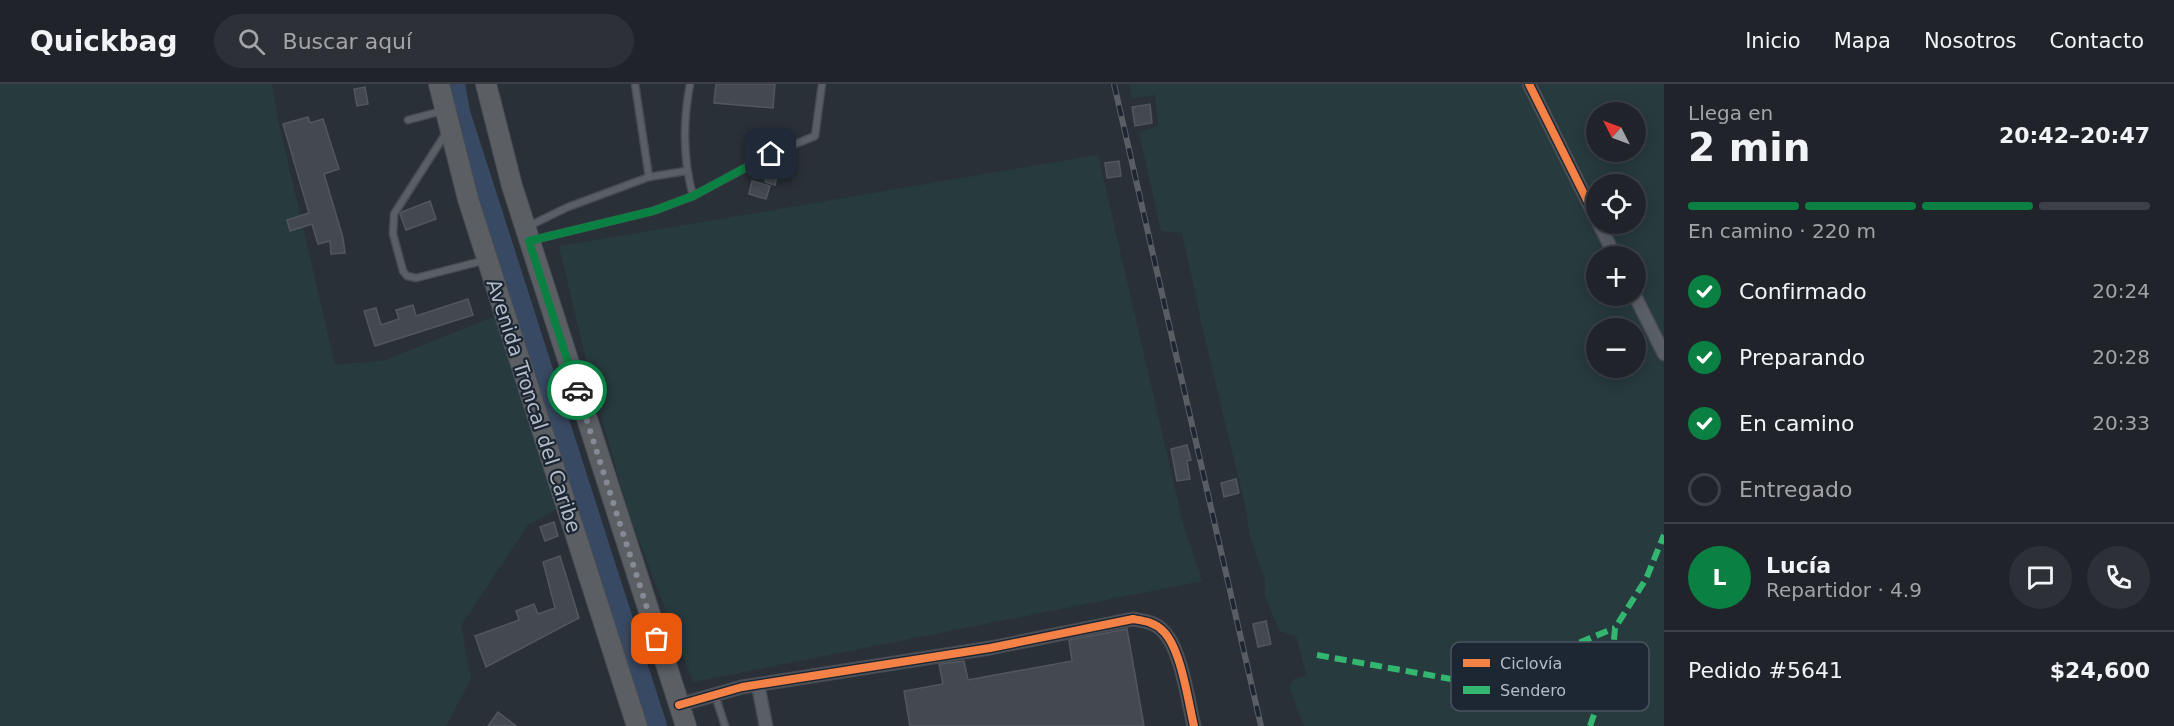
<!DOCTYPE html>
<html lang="es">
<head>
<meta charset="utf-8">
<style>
  :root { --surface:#20242a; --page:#2d3036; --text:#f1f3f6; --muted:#a2a4a8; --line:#3d4147; --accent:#0b8043 }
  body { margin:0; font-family:"DejaVu Sans",sans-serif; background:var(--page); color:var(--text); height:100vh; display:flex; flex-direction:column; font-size:22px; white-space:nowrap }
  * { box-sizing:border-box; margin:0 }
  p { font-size:20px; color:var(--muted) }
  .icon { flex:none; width:33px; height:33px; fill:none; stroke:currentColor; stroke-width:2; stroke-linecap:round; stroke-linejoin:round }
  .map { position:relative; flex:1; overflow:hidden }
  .side { display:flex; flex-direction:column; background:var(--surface); width:510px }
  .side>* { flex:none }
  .needle { width:39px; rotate:312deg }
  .controls { position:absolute; left:1586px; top:18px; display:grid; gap:12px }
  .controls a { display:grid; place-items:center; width:60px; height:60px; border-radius:50%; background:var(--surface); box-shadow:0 3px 15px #0003,0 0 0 2px var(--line); font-size:30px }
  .pin { position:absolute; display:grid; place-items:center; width:51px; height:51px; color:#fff; margin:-26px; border-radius:12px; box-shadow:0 3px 9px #0006 }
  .courier { position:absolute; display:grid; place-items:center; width:60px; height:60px; margin:-30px; border:4px solid #0b8043; border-radius:50%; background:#fff; color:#222; box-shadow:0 2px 8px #0007 }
  .head em { font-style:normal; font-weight:700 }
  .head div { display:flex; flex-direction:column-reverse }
  .head { display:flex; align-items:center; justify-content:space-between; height:102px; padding:0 24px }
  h1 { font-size:39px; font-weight:700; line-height:45px }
  .bar { display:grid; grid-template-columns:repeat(4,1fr); gap:9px 6px; align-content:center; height:72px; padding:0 24px }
  .bar i { height:8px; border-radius:4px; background:var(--line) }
  .bar .selected { background:var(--accent) }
  .bar p { grid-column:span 4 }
  .line { display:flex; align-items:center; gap:15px; padding:0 24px; border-top:2px solid var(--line) }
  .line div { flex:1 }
  .round { display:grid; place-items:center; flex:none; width:63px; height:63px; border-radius:32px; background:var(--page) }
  ol { padding:0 24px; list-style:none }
  li { display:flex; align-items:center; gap:18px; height:66px }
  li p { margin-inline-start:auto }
  li .icon { padding:6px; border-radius:50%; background:var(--accent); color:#fff; stroke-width:4 }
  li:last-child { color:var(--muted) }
  li i { width:33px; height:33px; border:3px solid var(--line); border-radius:50% }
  header { display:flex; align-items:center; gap:36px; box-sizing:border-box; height:84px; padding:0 30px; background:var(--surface); border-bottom:2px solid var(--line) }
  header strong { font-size:28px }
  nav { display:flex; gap:33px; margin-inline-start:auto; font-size:21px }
  .search { width:420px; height:54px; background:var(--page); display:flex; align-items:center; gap:15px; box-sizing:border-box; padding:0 21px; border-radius:33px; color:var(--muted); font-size:22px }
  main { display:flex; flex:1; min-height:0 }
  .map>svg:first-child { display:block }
  .green { fill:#273a3e; fill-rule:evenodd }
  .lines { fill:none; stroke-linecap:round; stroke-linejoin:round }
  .river { stroke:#384963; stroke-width:22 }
  .building { fill:#444950; stroke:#52575f; stroke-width:1.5 }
  .service-casing { stroke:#484c53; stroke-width:9 }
  .minor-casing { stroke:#484c53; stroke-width:15 }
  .trunk-casing { stroke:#474c53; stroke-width:22 }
  .service { stroke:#5a5e66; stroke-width:6 }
  .minor { stroke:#5a5e66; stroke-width:12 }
  .trunk { stroke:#5b5f64; stroke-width:20 }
  .rail-casing { stroke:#595d64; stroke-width:6 }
  .rail { stroke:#1d2633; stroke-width:4; stroke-dasharray:11; stroke-linecap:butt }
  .quiet { stroke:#33b770; stroke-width:6; stroke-dasharray:12 6; stroke-linecap:butt }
  .cycleway-casing { stroke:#1d2633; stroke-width:11 }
  .cycleway { stroke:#f48246; stroke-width:8 }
  .done { stroke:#848b96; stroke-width:6; stroke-dasharray:0 10.8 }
  .route { stroke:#0b8043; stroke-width:8 }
  .labels { text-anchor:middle; stroke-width:4.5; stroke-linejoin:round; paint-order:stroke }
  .street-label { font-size:20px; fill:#b4bcc9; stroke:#1d2633 }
  .key { fill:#1d2633; stroke:#4a5360; stroke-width:1.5 }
  .key-label { font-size:16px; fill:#b4bcc9 }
</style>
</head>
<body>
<header>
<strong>Quickbag</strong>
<div class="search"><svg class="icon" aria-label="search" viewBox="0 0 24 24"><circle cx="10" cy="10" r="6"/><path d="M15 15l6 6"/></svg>Buscar aquí</div>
<nav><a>Inicio</a><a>Mapa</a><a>Nosotros</a><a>Contacto</a></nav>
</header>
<main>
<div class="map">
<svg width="1664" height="642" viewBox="0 0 1664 642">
  <rect width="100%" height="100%" fill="#2a3038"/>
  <g class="green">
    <polygon points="0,0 272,0 278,36 335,281 385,276 496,232 557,425 528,441 461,541 471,595 446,642 0,642"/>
    <path d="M1129 0H1664V642H1304L1289 603 1294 595 1307 592 1296 552 1279 547 1265 512V496L1250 453 1246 425 1205 255 1182 149 1161 147 1139 48 1158 42 1155 11 1132 14ZM1596 28H1635V68H1596ZM1596 100H1635V140H1596ZM1596 172H1635V212H1596ZM1596 244H1635V284H1596Z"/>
    <polygon points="1098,71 1183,440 1202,497 693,598 629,430 591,297 559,162"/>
  </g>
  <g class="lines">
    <polyline class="river" points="454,0 459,28 656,642"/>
  </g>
  <g class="building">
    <polygon points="716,0 775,0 773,24 714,19"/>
    <polygon points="365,3 368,20 357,22 354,5"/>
    <polygon points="1150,20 1152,39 1135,42 1132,23"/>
    <polygon points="308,33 310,39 323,35 339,85 324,90 343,154 345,169 331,170 330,157 318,160 312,140 290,147 287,136 309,129 283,40"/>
    <polygon points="1119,77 1121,92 1107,94 1105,79"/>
    <polygon points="769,81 779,84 775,101 765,98"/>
    <polygon points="752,97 770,102 766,115 749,110"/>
    <polygon points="430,117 436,135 406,146 400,130 402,128"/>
    <polygon points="468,215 473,231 375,262 364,227 376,224 381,241 399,235 396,226 413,221 416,232"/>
    <polygon points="1187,361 1191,376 1187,377 1190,395 1177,397 1171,365"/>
    <polygon points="1236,395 1239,409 1224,413 1221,399"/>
    <polygon points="554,438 558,452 545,457 540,443"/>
    <polygon points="560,472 579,534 486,583 475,552 519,536 516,527 534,520 538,530 555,524 543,478"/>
    <polygon points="1266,537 1271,560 1258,563 1253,540"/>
    <polygon points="1127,545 1144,642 910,642 904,607 943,600 939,580 964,577 968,596 1072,577 1069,556"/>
    <polygon points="498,628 516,642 488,642"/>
  </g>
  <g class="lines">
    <defs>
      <g id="service">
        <polyline points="635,0 649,93"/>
        <path d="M690 0C683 37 683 76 693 112"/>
        <polyline points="408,36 442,27"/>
        <polyline points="446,49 394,130 393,150 403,187 407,192 416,194 486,176"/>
        <polyline points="529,142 568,123 649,93 686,87"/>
        <polyline points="533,156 653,127 693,112 771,70 815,52 822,0"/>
        <polyline points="715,611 725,642"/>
      </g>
      <g id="minor">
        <polyline points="1529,0 1596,134"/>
        <polyline points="1599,140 1615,172"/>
        <polyline points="1635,212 1664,270"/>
        <polyline points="758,601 766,642"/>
        <path d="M679 621 742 603 990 564 1133 535C1144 537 1155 538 1163 547 1181 564 1188 617 1194 642"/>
      </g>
      <g id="trunk">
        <polyline points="439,0 468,115 637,642"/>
        <polyline points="486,0 512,102 686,642"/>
      </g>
    </defs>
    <use href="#service" class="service-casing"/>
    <use href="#minor" class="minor-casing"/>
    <use href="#trunk" class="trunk-casing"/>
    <use href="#service" class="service"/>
    <use href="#minor" class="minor"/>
    <use href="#trunk" class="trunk"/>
    <defs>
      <polyline id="rail" points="1114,0 1261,642"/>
    </defs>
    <use href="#rail" class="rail-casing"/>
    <use href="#rail" class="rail"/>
    <g class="quiet">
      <polyline points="1317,571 1451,595 1561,566 1615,544"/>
      <polyline points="1590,642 1612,579 1615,544 1646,495 1664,451"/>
    </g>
    <defs>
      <g id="cycleway">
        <polyline points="1529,0 1596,134"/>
        <path d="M679 621 742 603 990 564 1133 535C1144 537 1155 538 1163 547 1181 564 1188 617 1194 642"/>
      </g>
    </defs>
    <use href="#cycleway" class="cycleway-casing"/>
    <use href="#cycleway" class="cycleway"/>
  </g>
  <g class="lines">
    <polyline class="done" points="577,306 657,555"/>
    <polyline class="route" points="577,306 529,157 653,127 693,112 771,70"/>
  </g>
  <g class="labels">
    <g class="street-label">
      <text transform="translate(534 322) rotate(72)" y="7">Avenida Troncal del Caribe</text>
    </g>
  </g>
  <rect x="1451" y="558" width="198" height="69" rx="9" class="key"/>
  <rect x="1463" y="575" width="27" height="8" fill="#f48246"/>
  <rect x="1463" y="602" width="27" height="8" fill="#33b770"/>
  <g class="key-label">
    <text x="1500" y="585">Ciclovía</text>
    <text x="1500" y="612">Sendero</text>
  </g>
</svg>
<div class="controls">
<a><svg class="needle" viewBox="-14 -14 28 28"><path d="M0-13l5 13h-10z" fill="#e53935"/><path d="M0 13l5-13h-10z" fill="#a2a4a8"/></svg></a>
<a><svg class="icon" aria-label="locate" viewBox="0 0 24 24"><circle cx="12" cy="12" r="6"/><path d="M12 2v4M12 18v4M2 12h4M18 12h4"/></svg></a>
<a>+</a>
<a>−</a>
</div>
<div class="pin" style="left:657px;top:555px;background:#ea580c"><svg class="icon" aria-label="bag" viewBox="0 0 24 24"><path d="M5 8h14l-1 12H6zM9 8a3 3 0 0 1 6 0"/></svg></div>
<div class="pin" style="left:771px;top:70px;background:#1f2937"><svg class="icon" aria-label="home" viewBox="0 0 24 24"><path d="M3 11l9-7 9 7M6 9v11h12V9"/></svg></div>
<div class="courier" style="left:577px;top:306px"><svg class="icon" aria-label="car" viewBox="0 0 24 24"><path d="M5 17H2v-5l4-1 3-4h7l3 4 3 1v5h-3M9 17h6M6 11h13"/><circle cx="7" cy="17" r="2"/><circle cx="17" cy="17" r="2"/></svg></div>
</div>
<section class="side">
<div class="head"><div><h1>2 min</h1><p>Llega en</p></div><em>20:42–20:47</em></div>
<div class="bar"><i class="selected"></i><i class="selected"></i><i class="selected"></i><i></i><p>En camino · 220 m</p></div>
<ol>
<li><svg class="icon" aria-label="check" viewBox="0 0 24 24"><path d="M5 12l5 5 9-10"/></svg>Confirmado<p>20:24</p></li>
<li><svg class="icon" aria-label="check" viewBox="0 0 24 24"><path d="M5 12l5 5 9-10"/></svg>Preparando<p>20:28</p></li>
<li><svg class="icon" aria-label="check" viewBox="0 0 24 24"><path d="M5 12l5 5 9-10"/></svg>En camino<p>20:33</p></li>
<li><i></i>Entregado</li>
</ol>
<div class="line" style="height:108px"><b class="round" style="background:var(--accent);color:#fff">L</b><div><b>Lucía</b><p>Repartidor · 4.9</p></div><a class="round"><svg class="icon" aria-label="chat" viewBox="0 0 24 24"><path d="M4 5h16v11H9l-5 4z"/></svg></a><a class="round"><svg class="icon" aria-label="phone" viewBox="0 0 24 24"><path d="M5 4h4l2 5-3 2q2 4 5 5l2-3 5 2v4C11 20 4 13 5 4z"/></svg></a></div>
<div class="line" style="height:78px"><div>Pedido #5641</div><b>$24,600</b></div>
</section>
</main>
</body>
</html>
